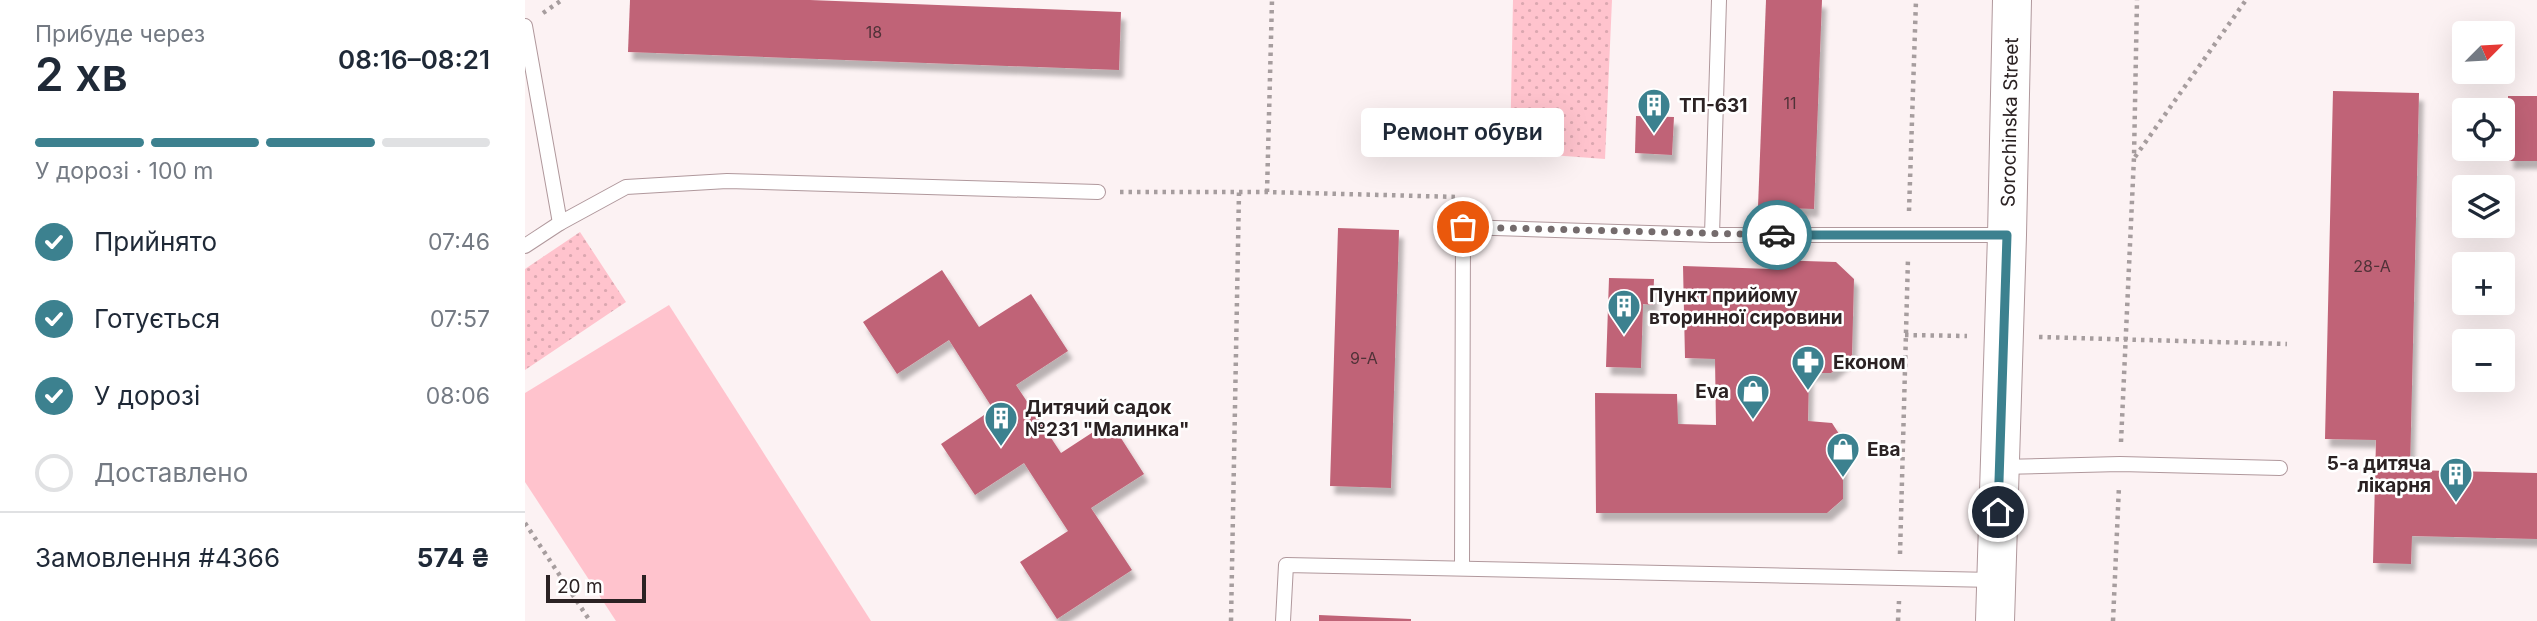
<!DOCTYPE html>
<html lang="uk">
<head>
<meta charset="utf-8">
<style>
  :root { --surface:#fff; --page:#f2f2f3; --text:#1f2937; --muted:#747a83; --line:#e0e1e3; --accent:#3c818f }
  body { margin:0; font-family:Inter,sans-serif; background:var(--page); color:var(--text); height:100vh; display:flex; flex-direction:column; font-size:26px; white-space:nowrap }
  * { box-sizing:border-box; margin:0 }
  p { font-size:23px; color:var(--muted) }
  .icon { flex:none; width:38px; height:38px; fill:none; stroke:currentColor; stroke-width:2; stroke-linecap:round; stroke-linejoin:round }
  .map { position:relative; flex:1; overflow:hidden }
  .side { display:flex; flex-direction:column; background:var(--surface); width:525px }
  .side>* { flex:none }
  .needle { width:46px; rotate:66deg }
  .controls { position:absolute; left:1927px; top:21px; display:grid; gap:14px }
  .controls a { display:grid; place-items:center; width:63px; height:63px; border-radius:7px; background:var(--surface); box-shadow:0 7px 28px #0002; font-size:35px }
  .scale { position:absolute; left:21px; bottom:18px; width:100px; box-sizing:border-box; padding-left:7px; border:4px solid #2b2223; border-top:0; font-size:19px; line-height:24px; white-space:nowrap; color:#2b2223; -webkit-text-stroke:5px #fff; paint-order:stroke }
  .pin { position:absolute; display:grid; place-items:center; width:60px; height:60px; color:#fff; margin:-30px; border:4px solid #fff; border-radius:50%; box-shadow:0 2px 7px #0007 }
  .courier { position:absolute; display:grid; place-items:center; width:70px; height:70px; margin:-35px; border:5px solid #3c818f; border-radius:50%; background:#fff; color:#222; box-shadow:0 2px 9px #0007 }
  .bubble { position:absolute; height:49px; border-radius:7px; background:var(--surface); box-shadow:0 7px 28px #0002; font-size:23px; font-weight:600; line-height:49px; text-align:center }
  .overview em { font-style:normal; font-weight:600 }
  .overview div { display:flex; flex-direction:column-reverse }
  .overview { display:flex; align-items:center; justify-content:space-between; height:119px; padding:0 35px }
  h1 { font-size:46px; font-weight:600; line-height:52px }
  .bar { display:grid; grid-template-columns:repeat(4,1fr); gap:10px 7px; align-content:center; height:84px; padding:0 35px }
  .bar i { height:9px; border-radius:5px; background:var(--line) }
  .bar .on { background:var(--accent) }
  .bar p { grid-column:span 4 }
  .line { display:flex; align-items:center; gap:18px; padding:0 35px; border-top:2px solid var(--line) }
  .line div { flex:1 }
  ol { padding:0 35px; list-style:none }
  li { display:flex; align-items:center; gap:21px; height:77px }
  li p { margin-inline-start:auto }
  li .icon { padding:7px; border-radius:50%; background:var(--accent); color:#fff; stroke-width:4 }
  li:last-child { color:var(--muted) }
  li i { width:38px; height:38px; border:4px solid var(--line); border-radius:50% }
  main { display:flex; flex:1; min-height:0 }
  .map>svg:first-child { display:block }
  .park { fill:url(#park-dots) }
  .pitch { fill:#ffc3cd }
  .building { fill:#c06377; filter:url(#shadow) }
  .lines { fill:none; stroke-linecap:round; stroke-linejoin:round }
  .service-casing { stroke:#b0989c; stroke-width:16 }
  .primary-casing { stroke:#b0989c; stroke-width:40 }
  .path { stroke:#a69d9e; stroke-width:4.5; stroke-dasharray:3.5 5; stroke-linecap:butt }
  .service { stroke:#fff; stroke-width:14 }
  .primary { stroke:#fff; stroke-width:38 }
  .done { stroke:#746b6c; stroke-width:7; stroke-dasharray:0 12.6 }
  .route { stroke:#3c818f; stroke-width:9 }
  .labels { text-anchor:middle; stroke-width:5; stroke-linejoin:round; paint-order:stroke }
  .number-label { font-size:16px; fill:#503238 }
  .poi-label { font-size:19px; font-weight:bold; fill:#2b2223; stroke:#fff; text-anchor:start }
  .street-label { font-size:19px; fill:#2b2223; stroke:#fff }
</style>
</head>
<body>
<main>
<section class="side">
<div class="overview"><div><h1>2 хв</h1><p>Прибуде через</p></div><em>08:16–08:21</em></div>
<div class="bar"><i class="on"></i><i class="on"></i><i class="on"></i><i></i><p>У дорозі · 100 m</p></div>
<ol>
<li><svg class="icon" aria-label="check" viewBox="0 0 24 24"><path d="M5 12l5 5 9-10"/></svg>Прийнято<p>07:46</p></li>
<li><svg class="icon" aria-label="check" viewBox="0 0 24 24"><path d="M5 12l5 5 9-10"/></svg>Готується<p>07:57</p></li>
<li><svg class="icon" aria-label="check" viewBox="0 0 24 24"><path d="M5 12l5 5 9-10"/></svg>У дорозі<p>08:06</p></li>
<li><i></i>Доставлено</li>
</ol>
<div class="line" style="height:91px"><div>Замовлення #4366</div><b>574 ₴</b></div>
</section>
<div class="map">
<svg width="2012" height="621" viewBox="0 0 2012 621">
  <defs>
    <pattern id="park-dots" width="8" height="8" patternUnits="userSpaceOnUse" patternTransform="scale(1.75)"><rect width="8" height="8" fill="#ffc3cd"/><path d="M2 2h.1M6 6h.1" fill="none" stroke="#dba7b0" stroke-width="1.8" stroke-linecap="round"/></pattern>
    <filter id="shadow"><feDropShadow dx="4.5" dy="8" stdDeviation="2" flood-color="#0004"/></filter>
  </defs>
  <rect width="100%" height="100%" fill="#fcf2f3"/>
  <g class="park">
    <polygon points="988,0 1087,0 1080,159 985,152"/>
    <polygon points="55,232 101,302 0,370 0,269"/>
  </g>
  <polygon class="pitch" points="144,305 346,621 91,621 0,482 0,393"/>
  <g class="building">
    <polygon points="105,0 285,0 596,12 594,70 103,52"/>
    <polygon points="1241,0 1297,0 1289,209 1233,207"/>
    <polygon points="1808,91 1894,93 1885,470 2012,473 2012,539 1887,536 1886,564 1848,563 1851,440 1800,439"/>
    <polygon points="1983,96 2012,96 2012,161 1984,161"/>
    <polygon points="1111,116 1149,117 1147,155 1110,153"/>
    <polygon points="813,228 874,230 866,488 805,486"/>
    <polygon points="1248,260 1311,262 1329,279 1327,355 1306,373 1284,373 1283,421 1307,423 1318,440 1318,499 1302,513 1071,513 1070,393 1152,394 1153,424 1191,425 1190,359 1160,358 1158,266 1247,269"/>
    <polygon points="417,270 454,327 506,294 543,351 491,385 536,453 585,421 619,474 566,508 607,570 532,619 495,562 543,531 499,463 450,495 416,444 468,409 424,340 372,374 338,322"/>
    <polygon points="1084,278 1129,279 1128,305 1118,304 1116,368 1081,367"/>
    <polygon points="794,615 886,619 886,621 794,621"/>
  </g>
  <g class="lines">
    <defs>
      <g id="service">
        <polyline points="0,26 35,223"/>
        <polyline points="1187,235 1194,0"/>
        <polyline points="0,246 35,223 101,187 202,181 573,192"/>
        <polyline points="1475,467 1595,464 1755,468"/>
        <polyline points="937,568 938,227 1187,235 1481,235"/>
        <polyline points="758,621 761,565 1469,580"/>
      </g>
      <g id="primary">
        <path id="s1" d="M1470 621 1482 235 1487 0"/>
      </g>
    </defs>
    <use href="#service" class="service-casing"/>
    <use href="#primary" class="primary-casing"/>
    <g class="path">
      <polyline points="18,13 37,0"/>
      <polyline points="1610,157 1721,0"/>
      <polyline points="595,192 742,192 934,197"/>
      <polyline points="742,192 747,0"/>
      <polyline points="1384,211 1391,0"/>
      <polyline points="1380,335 1442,336"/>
      <polyline points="1514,337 1762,344"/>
      <polyline points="1596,442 1609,157 1612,0"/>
      <polyline points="0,523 65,621"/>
      <polyline points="1375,554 1383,258"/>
      <polyline points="706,621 714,192"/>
      <polyline points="1373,621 1374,601"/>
      <polyline points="1588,621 1594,486"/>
    </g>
    <use href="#service" class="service"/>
    <use href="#primary" class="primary"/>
  </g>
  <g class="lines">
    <polyline class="done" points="938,227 1252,235"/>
    <polyline class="route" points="1252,235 1482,235 1473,512"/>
  </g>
  <defs>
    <symbol id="building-pin" viewBox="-11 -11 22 30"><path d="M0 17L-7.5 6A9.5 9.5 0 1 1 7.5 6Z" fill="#3c818f" stroke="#fff"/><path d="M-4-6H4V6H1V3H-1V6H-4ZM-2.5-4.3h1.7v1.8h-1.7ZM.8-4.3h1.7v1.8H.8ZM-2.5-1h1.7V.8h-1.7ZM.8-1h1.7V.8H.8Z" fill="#fff"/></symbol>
    <symbol id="pharmacy-pin" viewBox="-11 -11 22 30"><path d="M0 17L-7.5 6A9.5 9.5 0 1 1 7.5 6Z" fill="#3c818f" stroke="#fff"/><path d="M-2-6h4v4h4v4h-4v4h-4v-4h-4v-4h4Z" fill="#fff"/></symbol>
    <symbol id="shop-pin" viewBox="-11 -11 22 30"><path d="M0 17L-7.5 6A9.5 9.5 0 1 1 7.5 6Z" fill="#3c818f" stroke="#fff"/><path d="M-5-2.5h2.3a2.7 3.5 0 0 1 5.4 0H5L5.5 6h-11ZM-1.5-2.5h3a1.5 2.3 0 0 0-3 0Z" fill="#fff"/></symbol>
  </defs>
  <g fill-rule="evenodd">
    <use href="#building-pin" x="1110" y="86" width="38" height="52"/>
    <use href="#building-pin" x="1080" y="287" width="38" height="52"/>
    <use href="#pharmacy-pin" x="1264" y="343" width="38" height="52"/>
    <use href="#shop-pin" x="1209" y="372" width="38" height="52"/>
    <use href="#building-pin" x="457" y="399" width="38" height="52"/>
    <use href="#shop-pin" x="1299" y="430" width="38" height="52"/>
    <use href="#building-pin" x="1912" y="455" width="38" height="52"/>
  </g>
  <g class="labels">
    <g class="number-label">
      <text x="349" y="38">18</text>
      <text x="1265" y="109">11</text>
      <text x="1847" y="272">28-А</text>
      <text x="839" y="364">9-А</text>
    </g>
    <g class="poi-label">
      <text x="1154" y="112">ТП-631</text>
      <text x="1124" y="302">Пункт прийому<tspan x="1124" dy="22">вторинної сировини</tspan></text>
      <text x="1308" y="369">Економ</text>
      <text x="1204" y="398" text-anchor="end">Eva</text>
      <text x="500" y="414">Дитячий садок<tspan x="500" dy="22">№231 "Малинка"</tspan></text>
      <text x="1342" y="456">Ева</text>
      <text x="1906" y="470" text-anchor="end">5-а дитяча<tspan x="1906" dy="22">лікарня</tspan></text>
    </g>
    <g class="street-label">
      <text dy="7" stroke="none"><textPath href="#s1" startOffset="499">Sorochinska Street</textPath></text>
    </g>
  </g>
</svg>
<div class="controls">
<a><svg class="needle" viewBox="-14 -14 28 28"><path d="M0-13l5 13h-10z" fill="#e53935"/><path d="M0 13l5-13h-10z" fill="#747a83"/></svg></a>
<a><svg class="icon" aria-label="locate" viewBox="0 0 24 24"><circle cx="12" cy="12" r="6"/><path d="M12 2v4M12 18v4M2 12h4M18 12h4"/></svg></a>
<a><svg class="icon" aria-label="layers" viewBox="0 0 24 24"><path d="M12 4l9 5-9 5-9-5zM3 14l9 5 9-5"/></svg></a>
<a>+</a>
<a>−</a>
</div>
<div class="scale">20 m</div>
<div class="pin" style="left:938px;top:227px;background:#ea580c"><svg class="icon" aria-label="bag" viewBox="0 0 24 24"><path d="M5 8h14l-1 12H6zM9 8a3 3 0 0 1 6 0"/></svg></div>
<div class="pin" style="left:1473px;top:512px;background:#1f2937"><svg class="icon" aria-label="home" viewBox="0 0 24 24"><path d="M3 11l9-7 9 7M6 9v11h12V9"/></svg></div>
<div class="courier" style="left:1252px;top:235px"><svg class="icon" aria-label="car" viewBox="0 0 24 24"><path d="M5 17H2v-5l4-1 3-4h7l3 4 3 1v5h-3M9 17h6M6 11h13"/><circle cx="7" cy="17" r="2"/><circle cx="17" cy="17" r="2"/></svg></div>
<div class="bubble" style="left:836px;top:108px;width:203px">Ремонт обуви</div>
</div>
</main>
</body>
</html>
